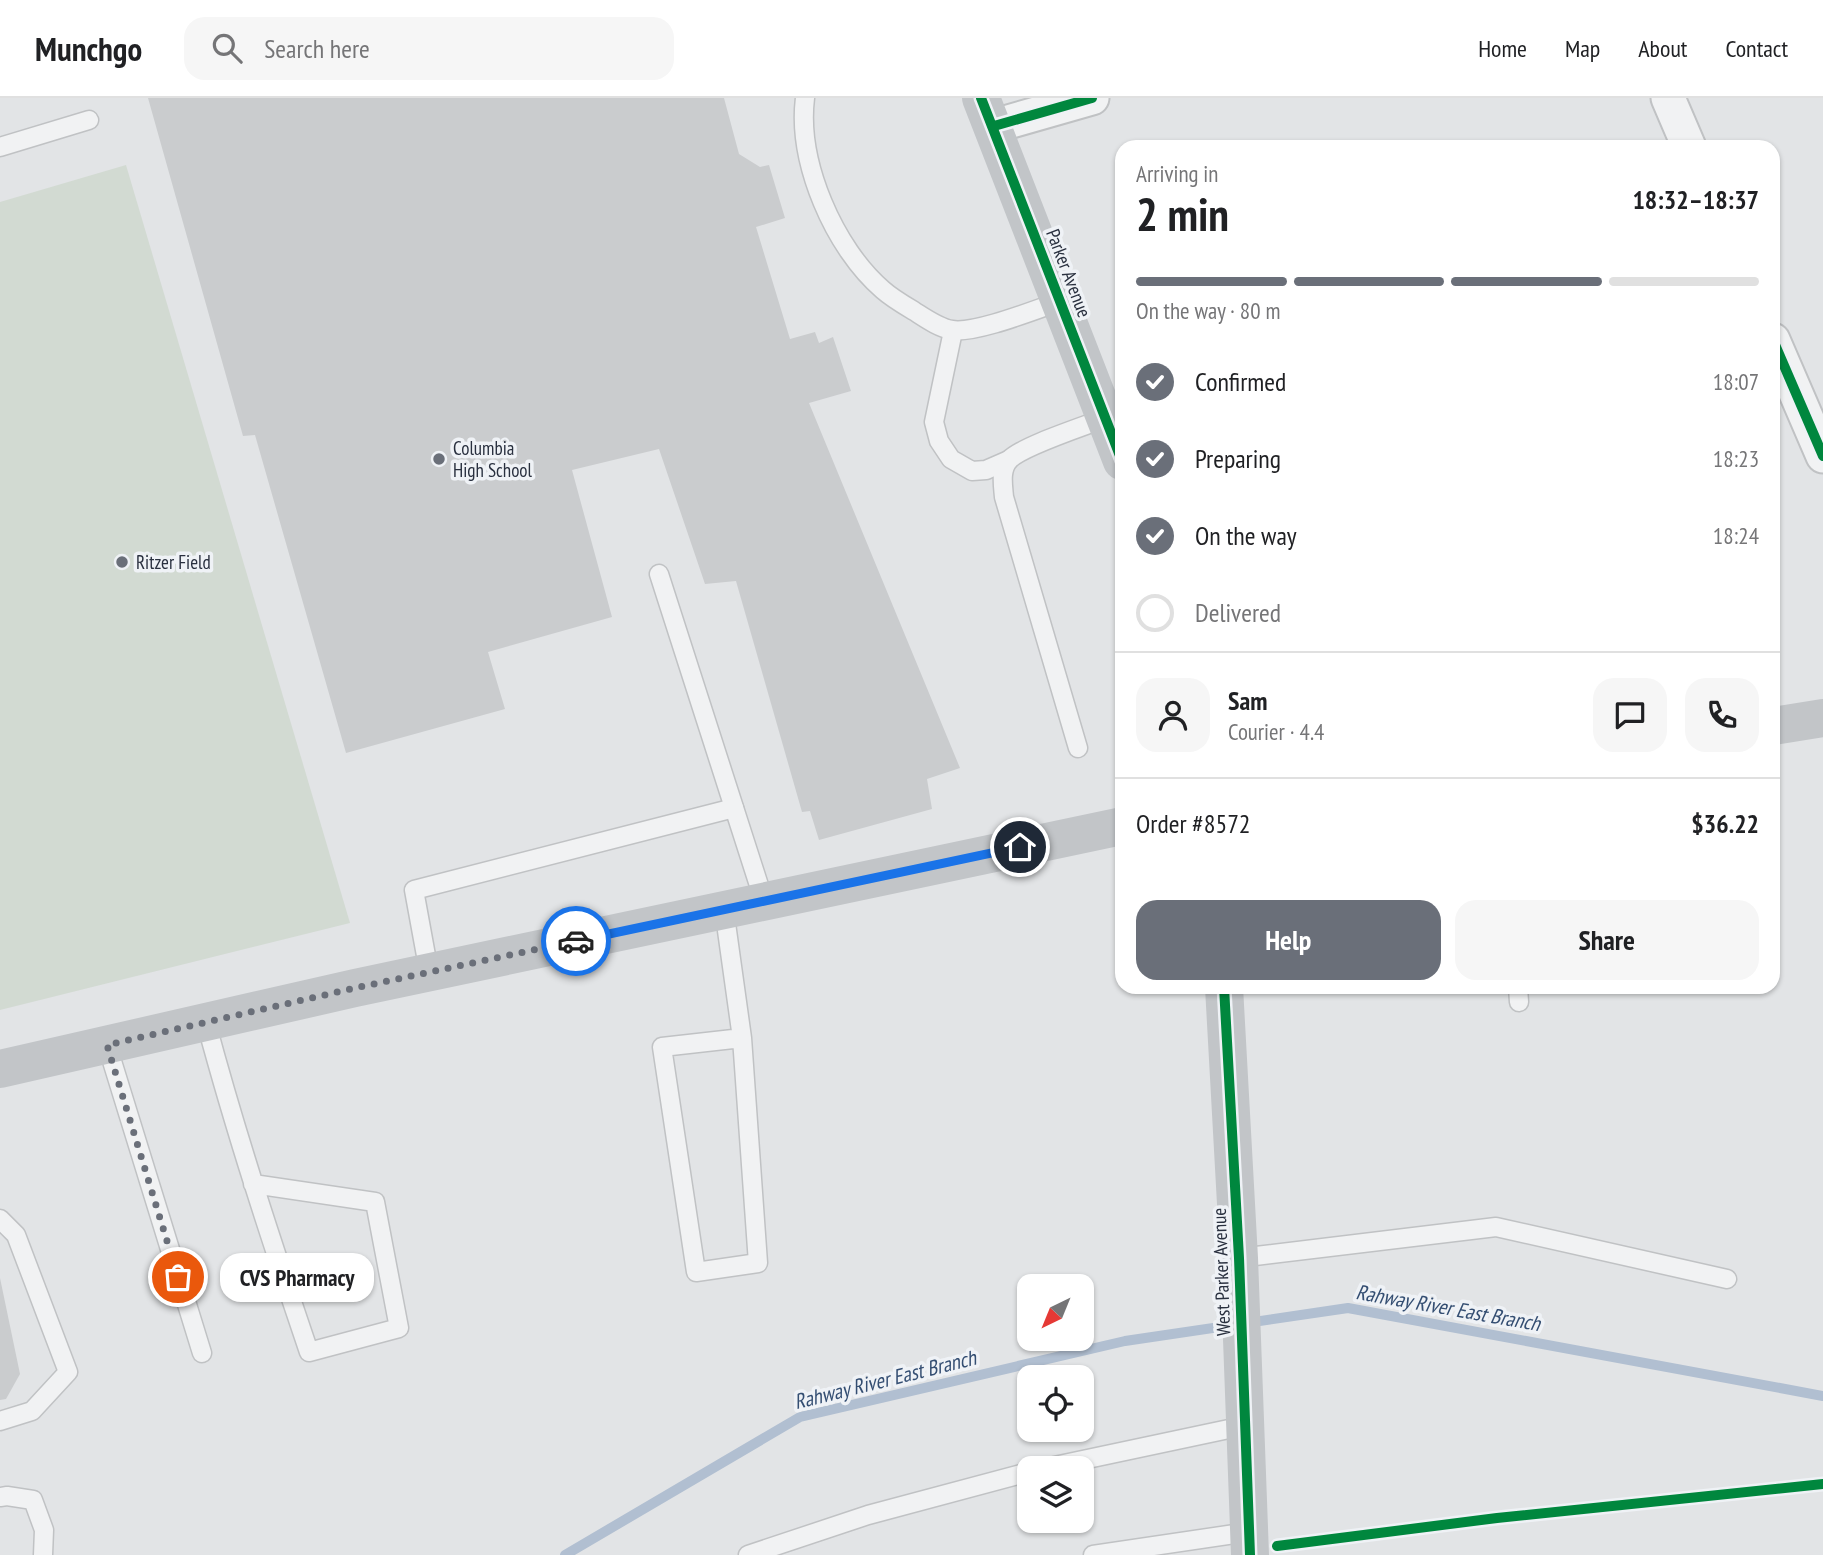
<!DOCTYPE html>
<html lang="en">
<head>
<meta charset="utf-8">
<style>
  :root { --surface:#fff; --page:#f6f6f6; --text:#202124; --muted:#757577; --line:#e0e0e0; --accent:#6a6f79 }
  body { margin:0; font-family:"PT Sans Narrow",sans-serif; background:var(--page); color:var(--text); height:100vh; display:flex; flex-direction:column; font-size:26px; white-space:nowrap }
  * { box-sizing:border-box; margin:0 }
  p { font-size:23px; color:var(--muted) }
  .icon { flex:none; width:38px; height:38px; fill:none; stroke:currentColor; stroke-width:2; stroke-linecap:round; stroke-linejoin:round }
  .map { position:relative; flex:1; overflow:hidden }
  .panel { position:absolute; left:1115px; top:42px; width:665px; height:854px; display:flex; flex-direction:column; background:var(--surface); border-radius:21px; box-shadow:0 2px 5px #0004 }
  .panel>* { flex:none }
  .needle { width:46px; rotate:223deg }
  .fabs { position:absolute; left:1017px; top:1176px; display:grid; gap:14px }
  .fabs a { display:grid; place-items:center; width:77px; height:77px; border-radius:14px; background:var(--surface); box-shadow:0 2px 5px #0004; font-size:35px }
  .pin { position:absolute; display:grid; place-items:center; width:60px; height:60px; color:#fff; margin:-30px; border:4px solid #fff; border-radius:50%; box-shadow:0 2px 7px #0007 }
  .courier { position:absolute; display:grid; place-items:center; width:70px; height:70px; margin:-35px; border:5px solid #1a73e8; border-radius:50%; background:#fff; color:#222; box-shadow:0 2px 9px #0007 }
  .bubble { position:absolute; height:49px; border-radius:21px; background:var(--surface); box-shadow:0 2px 5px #0004; font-size:23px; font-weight:700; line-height:49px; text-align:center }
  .headline em { font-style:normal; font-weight:700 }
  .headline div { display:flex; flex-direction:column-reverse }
  .headline { display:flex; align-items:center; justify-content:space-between; height:119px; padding:0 21px }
  h1 { font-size:46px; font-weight:700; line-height:52px }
  .bar { display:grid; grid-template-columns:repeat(4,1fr); gap:10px 7px; align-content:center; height:84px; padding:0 21px }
  .bar i { height:9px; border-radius:5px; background:var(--line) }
  .bar .active { background:var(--accent) }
  .bar p { grid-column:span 4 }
  .line { display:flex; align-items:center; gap:18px; padding:0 21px; border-top:2px solid var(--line) }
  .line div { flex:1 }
  .round { display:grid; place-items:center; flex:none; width:74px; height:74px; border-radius:21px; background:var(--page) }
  ol { padding:0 21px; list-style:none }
  li { display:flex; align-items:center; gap:21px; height:77px }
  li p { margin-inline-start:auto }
  li .icon { padding:7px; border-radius:50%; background:var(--accent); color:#fff; stroke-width:4 }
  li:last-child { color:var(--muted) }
  li i { width:38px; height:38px; border:4px solid var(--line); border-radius:50% }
  .action { display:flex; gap:14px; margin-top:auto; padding:14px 21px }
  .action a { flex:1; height:80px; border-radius:21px; background:var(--accent); color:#fff; font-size:28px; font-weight:700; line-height:80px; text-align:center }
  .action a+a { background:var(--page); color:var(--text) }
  header { display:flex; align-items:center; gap:42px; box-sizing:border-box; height:98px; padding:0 35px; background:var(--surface); border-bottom:2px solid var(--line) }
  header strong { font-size:33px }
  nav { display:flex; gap:38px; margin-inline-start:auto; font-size:24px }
  .search { width:490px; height:63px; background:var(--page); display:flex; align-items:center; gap:18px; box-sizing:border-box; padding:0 24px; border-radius:21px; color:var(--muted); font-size:26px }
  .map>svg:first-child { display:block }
  .green { fill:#d2dad2 }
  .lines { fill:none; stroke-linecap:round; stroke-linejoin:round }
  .stream { stroke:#b1bfd1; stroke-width:10 }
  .building { fill:#caccce }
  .lane-casing { stroke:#c0c2c4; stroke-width:21 }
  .street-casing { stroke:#c0c2c4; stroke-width:37 }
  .lane { stroke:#f1f2f3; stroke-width:18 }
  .street { stroke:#f1f2f3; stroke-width:33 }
  .secondary { stroke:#c2c5c8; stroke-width:38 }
  .cycleway-casing { stroke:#eff2f6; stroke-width:15 }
  .cycleway { stroke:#00873e; stroke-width:10 }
  .done { stroke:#6a6f79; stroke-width:7; stroke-dasharray:0 12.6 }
  .route { stroke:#1a73e8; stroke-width:9 }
  .poi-dot { fill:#6a6f79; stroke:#eff2f6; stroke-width:2.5 }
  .labels { text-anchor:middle; stroke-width:7; stroke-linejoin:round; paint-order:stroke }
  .street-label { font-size:19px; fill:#29303f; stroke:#eff2f6 }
  .poi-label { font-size:19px; fill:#29303f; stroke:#eff2f6; text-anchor:start }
  .water-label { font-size:21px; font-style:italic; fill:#344e72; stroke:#eff2f6 }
</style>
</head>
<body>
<header>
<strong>Munchgo</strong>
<div class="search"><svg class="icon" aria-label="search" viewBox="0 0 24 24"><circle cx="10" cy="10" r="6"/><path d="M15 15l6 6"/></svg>Search here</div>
<nav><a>Home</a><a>Map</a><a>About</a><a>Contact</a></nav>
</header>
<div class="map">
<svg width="1823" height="1457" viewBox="0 0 1823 1457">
  <rect width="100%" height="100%" fill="#e2e4e6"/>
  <polygon class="green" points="126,67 350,825 0,912 0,104"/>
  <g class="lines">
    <polyline class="stream" points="565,1457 800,1319 1125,1243 1348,1210 1823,1298"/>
  </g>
  <g class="building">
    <polygon points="148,0 724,0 739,56 760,69 769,67 785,120 756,129 790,241 815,234 819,245 833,239 851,293 809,305 960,670 927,681 932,711 819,742 810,713 802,714 736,483 705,486 659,351 572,372 612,519 488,554 505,611 346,655 255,337 243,338"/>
    <polygon points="0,1180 20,1276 6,1301 0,1302"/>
  </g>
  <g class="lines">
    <defs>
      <g id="lane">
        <path d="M805 0C797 64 834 150 883 192 892 200 904 207 914 213 925 220 939 230 952 232 975 236 1037 211 1061 203"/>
        <polyline points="0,49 89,22"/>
        <polyline points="953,233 934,324 939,343 951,361 972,373 986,372 1009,362"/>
        <polyline points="659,476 764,803"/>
        <path d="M1078 650 1004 399C1003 387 1000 372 1009 362 1022 348 1085 328 1105 320"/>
        <polyline points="724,811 742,940 758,1165 696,1174 662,949 742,940"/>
        <polyline points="429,874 414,792 734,710"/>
        <polyline points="1518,889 1519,904"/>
        <path d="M206 924C236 1036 272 1145 309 1254L399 1230 375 1104 253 1086"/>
        <polyline points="107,947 202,1255"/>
        <polyline points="0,1121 16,1137 68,1274 32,1313 0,1323"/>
        <polyline points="1239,1160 1496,1129 1727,1181"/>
        <polyline points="1045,1370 1243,1328"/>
        <polyline points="0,1399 7,1398 33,1402 44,1432 43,1457"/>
        <polyline points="748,1457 868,1417 1029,1374"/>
        <polyline points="1093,1457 1248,1434"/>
      </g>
      <g id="street">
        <polyline points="1668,0 1689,49"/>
        <polyline points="994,28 1092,0"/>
        <polyline points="1773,242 1823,358"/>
      </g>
    </defs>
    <use href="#lane" class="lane-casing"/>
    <use href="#street" class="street-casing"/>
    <use href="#lane" class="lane"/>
    <use href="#street" class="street"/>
    <g class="secondary">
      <polyline points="981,0 1122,363"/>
      <polyline points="1773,628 1823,620"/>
      <polyline points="1224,889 1239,1160 1250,1457"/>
      <polyline points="0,971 355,890 1122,728"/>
    </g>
    <defs>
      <g id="cycleway">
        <polyline points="981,0 1122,363"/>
        <polyline points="994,28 1092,0"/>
        <polyline points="1773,242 1823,358"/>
        <polyline points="1224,889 1239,1160 1250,1457"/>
        <polyline points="1277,1448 1497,1420 1823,1386"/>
      </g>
    </defs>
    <use href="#cycleway" class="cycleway-casing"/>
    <use href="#cycleway" class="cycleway"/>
  </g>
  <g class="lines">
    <polyline class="done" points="178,1179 107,947 355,890 576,843"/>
    <polyline class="route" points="576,843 1020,749"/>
  </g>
  <g class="poi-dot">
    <circle cx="439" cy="361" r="7"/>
    <circle cx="122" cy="464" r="7"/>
  </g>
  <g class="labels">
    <g class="street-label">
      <text transform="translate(1069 175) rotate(69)" y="7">Parker Avenue</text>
      <text transform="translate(1221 1174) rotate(-92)" y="7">West Parker Avenue</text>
    </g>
    <g class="poi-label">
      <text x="453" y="357">Columbia<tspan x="453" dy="22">High School</tspan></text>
      <text x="136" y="471">Ritzer Field</text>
    </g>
    <g class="water-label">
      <text transform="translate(1448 1210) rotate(10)" y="7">Rahway River East Branch</text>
      <text transform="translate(885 1282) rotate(-14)" y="7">Rahway River East Branch</text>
    </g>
  </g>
</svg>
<div class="fabs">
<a><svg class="needle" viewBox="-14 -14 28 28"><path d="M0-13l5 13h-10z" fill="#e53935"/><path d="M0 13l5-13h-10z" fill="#757577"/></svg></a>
<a><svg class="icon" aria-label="locate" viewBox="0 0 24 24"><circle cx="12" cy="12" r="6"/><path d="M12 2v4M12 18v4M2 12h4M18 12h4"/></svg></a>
<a><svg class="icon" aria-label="layers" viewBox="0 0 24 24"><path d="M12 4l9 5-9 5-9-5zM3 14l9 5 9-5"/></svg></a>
</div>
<div class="pin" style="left:178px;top:1179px;background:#ea580c"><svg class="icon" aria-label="bag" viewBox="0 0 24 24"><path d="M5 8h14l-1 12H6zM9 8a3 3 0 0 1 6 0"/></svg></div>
<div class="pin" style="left:1020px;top:749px;background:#1f2937"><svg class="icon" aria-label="home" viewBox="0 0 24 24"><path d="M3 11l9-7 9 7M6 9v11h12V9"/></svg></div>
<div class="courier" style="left:576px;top:843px"><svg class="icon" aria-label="car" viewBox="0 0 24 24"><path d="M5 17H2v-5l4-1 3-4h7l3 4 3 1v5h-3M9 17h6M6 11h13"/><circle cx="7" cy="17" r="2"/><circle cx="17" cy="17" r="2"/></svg></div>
<div class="bubble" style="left:220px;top:1155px;width:154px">CVS Pharmacy</div>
<section class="panel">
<div class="headline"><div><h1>2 min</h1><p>Arriving in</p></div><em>18:32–18:37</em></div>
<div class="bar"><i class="active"></i><i class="active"></i><i class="active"></i><i></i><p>On the way · 80 m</p></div>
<ol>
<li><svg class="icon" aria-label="check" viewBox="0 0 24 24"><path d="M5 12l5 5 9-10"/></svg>Confirmed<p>18:07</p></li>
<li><svg class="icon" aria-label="check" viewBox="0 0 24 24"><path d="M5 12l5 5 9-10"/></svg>Preparing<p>18:23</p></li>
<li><svg class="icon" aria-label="check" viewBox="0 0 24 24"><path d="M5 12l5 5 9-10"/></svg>On the way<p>18:24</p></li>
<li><i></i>Delivered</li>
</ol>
<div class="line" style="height:126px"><a class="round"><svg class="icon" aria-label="person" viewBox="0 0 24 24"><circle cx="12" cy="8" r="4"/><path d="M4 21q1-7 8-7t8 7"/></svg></a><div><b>Sam</b><p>Courier · 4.4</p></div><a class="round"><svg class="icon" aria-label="chat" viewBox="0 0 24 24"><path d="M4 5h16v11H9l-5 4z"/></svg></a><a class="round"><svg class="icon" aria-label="phone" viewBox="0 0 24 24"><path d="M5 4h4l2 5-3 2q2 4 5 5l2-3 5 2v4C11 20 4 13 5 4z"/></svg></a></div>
<div class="line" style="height:91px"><div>Order #8572</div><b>$36.22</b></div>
<div class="action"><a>Help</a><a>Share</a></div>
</section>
</div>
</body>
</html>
